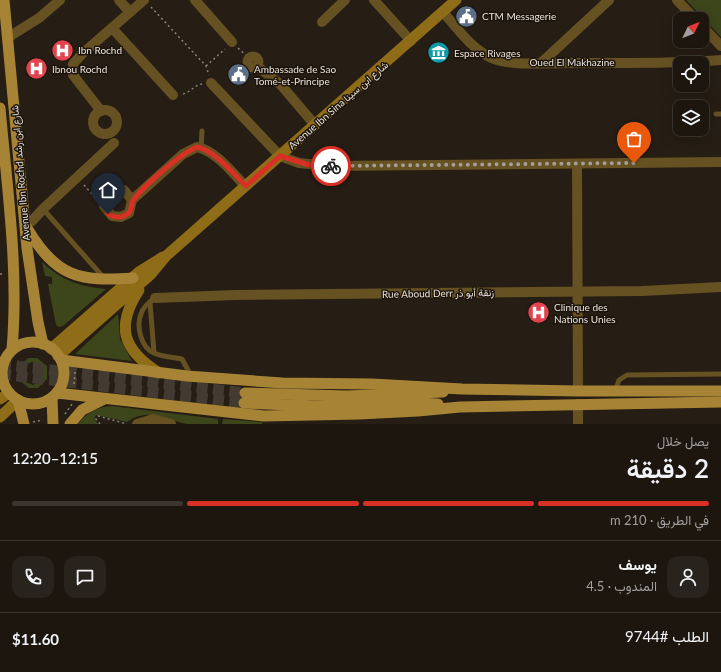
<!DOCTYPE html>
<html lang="ar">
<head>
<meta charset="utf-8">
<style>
  :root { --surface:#1c160f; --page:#29231d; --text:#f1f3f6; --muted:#a09f9e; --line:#3a352f; --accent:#d93025 }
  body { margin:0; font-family:Lato,Vazirmatn,sans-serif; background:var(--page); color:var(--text); direction:rtl; height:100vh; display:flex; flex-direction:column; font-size:15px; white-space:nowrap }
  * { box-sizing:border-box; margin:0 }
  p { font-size:13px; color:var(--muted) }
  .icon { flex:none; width:22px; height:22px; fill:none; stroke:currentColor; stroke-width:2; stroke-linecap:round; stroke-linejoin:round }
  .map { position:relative; height:424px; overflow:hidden; direction:ltr }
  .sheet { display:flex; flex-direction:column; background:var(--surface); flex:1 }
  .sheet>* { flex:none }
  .needle { width:26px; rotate:47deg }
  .tools { position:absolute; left:673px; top:12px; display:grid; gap:8px }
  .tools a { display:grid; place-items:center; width:36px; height:36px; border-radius:8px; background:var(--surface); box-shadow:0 4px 16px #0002,0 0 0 1px var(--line); font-size:20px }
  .pin { position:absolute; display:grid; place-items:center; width:34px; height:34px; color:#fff; margin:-41px -17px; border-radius:50% 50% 50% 0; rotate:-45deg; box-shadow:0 0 4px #0007 }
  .pin .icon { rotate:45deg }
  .courier { position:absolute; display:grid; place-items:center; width:40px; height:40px; margin:-20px; border:3px solid #d93025; border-radius:50%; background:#fff; color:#222; box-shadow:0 1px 5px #0007 }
  .headline em { font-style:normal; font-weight:600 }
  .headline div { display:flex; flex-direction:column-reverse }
  .headline { display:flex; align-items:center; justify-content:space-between; height:68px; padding:0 12px }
  h1 { font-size:26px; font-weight:600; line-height:30px }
  .bar { display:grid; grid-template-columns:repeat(4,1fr); gap:6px 4px; align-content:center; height:48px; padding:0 12px }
  .bar i { height:5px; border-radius:3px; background:var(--line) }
  .bar .on { background:var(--accent) }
  .bar p { grid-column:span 4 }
  .line { display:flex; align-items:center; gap:10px; padding:0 12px; border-top:1px solid var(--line) }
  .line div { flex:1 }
  .round { display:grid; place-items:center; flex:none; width:42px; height:42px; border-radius:12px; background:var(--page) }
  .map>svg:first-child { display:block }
  .green { fill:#3d451b; fill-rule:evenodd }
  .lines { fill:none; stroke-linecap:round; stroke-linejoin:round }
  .primary-tunnel { stroke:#433b32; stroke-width:11; stroke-dasharray:11 5.5; stroke-linecap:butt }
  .path { stroke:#8a827b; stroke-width:1.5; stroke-dasharray:2 3; stroke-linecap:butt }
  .service { stroke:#665122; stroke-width:5 }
  .minor { stroke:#665122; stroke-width:10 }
  .secondary { stroke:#8f6c17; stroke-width:11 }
  .primary { stroke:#a78435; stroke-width:11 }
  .done { stroke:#a59e97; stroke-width:4; stroke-dasharray:0 7.2 }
  .route { stroke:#d93025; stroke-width:5 }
  .labels { text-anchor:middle; stroke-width:3; stroke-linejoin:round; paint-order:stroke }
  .poi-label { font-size:10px; fill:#eae3dd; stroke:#1c140b; text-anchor:start }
  .street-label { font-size:10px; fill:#eae3dd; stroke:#1c140b }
</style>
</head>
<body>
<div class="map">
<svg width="721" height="424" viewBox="0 0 721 424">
  <rect width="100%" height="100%" fill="#261d14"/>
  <g class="green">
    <polygon points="686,0 721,0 721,37"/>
    <path d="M42 262C61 280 80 287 106 289L63 326 59 327 56 325 48 284H52V277L45 276Z"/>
    <polygon points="118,314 120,339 132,361 75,354"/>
    <path d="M28 358H37L47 366V379L38 388H29L19 380 18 367ZM32 362 39 365 43 371 40 382 33 385 26 382 22 376 25 365Z"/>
    <path d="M112 406 218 419V424C208 424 196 424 187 424 165 419 148 407 127 422L96 415 94 418 98 424H78C87 412 98 407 112 406Z"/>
    <polygon points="223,419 262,422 262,424 222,424"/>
  </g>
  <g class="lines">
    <g class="primary-tunnel">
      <polyline points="0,364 245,393"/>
      <polyline points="0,374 244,403"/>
    </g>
    <g class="path">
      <polyline points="151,7 206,66 209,75"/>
      <polyline points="238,48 249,58"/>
      <polyline points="206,66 225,49"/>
      <path d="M183 94C191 92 194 85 202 84"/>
      <polyline points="84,185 97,200"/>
      <polyline points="0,274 2,274"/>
      <polyline points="74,384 75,372"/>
      <polyline points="65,414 72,404"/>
      <polyline points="33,422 43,420"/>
      <polyline points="100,424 96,419 98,416 127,424"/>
    </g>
    <g class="service">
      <polyline points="716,114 721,114"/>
      <polyline points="201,148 202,131"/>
      <polyline points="43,209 104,278"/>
      <path d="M155 298C149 302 143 307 141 314 136 326 141 348 154 353 162 357 173 357 182 359L188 370 187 376"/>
      <polyline points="150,302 154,353"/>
      <polyline points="615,391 619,380 627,375 721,374"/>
    </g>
    <g class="minor">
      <polyline points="119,0 130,12"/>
      <polyline points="195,0 232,42"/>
      <polyline points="374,0 411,41"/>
      <polyline points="677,0 695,19"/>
      <path d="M443 12C457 28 473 51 494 59 514 66 548 63 569 63 620 63 671 64 721 60"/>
      <polyline points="322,22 345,0"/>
      <polyline points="702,26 721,46"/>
      <polyline points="112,28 173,95"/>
      <polyline points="7,38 39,18 60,0"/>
      <circle cx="253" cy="62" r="5.5"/>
      <polyline points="541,63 609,0"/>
      <polyline points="257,66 281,85 315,125"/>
      <polyline points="211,83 280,156 299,163 329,166 721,162"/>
      <circle cx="105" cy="122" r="12"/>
      <polyline points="101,111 73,75 73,64 83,53 144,0"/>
      <polyline points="577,164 578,391"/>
      <path d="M132 200 129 213 121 217 112 216 104 206 108 193 115 189 124 190 132 200 183 154 197 147C216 151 233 173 245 186"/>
      <polyline points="25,224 32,221 43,209 114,143"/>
      <polyline points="155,298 236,295 642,291 721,287"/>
      <polyline points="137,424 153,419 171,424"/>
      <polyline points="578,424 578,404"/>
    </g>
    <g class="secondary">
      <path d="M139 290C115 327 123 350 159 373"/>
      <polyline points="51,349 139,272 163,257"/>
      <polyline points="58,356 151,274 166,256 456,0"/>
      <polyline points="0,399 9,393"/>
      <polyline points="0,417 18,400"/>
    </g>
    <g class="primary">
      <polyline points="4,0 27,248 38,322 43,344"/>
      <path d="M0 108C7 188 19 269 12 349"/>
      <path d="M27 228C56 277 79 282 133 278"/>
      <circle cx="33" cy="373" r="31"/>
      <polyline points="61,360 187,376 282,383 372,384 462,389 578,391 721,391"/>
      <polyline points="57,393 264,416 359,414 418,411 460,407 721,402"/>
      <polyline points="245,393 347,396 443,392"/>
      <polyline points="52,398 53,424"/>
      <polyline points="18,400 24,424"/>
      <polyline points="244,403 316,406 416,403 438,404"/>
      <polyline points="70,424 82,410 104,399"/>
    </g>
  </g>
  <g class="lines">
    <polyline class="done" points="331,166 634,163"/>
    <path class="route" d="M108 214C116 219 122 218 129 213 132 209 131 202 134 199 146 184 180 154 197 147 214 150 234 174 246 186L280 156 309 165 331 166"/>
  </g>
  <defs>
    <symbol id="civic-disc" viewBox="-11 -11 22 22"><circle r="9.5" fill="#5c6f8a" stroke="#1c140b"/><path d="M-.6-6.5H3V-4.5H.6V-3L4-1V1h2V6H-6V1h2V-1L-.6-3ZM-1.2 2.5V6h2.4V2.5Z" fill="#fff"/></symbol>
    <symbol id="hospital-disc" viewBox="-11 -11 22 22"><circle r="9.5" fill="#e0444e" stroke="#1c140b"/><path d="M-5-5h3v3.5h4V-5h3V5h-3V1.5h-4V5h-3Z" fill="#fff"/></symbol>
    <symbol id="museum-disc" viewBox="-11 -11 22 22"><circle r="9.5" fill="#0f9aa8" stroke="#1c140b"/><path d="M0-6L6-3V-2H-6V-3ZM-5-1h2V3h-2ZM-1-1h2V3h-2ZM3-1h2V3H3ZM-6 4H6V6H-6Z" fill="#fff"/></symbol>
  </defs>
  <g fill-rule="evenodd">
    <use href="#civic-disc" x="454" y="4" width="25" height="25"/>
    <use href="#hospital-disc" x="50" y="38" width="25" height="25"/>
    <use href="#museum-disc" x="426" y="40" width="25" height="25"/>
    <use href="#hospital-disc" x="24" y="56" width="25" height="25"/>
    <use href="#civic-disc" x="226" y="62" width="25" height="25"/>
    <use href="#hospital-disc" x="526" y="300" width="25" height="25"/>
  </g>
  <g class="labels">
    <g class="poi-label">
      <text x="482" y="20">CTM Messagerie</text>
      <text x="78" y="54">Ibn Rochd</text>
      <text x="454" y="57">Espace Rivages</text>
      <text x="52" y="73">Ibnou Rochd</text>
      <text x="254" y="73">Ambassade de Sao<tspan x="254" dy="12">Tomé-et-Principe</tspan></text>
      <text x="554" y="311">Clinique des<tspan x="554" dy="12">Nations Unies</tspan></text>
    </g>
    <g class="street-label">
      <text x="572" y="66">Oued El Makhazine</text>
      <text transform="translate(338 105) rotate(-41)" y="4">Avenue Ibn Sina شارع ابن سينا</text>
      <text transform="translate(20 173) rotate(-95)" y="4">Avenue Ibn Rochd شارع ابن رشد</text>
      <text transform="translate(438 293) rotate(-1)" y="4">Rue Aboud Derr زنقة أبو ذر</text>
    </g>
  </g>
</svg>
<div class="tools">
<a><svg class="needle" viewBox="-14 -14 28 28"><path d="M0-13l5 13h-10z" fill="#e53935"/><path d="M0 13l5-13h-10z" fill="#a09f9e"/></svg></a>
<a><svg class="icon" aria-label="locate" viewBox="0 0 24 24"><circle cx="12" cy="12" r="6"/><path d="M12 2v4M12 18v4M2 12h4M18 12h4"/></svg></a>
<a><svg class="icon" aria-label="layers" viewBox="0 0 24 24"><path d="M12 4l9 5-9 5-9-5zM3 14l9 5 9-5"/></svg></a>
</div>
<div class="pin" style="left:634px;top:163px;background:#ea580c"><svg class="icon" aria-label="bag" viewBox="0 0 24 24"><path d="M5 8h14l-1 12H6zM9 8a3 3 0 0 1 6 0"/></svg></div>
<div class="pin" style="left:108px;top:214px;background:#1f2937"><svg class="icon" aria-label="home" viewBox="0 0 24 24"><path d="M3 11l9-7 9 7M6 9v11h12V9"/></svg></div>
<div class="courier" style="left:331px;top:166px"><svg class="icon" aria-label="bike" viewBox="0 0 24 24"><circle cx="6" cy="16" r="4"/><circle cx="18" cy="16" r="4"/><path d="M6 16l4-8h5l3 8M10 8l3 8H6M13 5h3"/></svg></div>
</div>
<section class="sheet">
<div class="headline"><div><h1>2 دقيقة</h1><p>يصل خلال</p></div><em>12:15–12:20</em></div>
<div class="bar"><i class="on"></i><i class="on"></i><i class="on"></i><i></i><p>في الطريق · 210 m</p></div>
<div class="line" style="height:72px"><a class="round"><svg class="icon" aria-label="person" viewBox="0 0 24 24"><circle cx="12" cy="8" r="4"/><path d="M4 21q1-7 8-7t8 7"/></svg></a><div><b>يوسف</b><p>المندوب · 4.5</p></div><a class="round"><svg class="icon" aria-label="chat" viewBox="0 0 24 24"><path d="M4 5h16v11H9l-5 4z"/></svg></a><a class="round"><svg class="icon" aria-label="phone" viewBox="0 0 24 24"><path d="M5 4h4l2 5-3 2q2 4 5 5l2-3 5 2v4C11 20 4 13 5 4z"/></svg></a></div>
<div class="line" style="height:52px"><div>الطلب #9744</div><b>$11.60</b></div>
</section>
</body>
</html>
